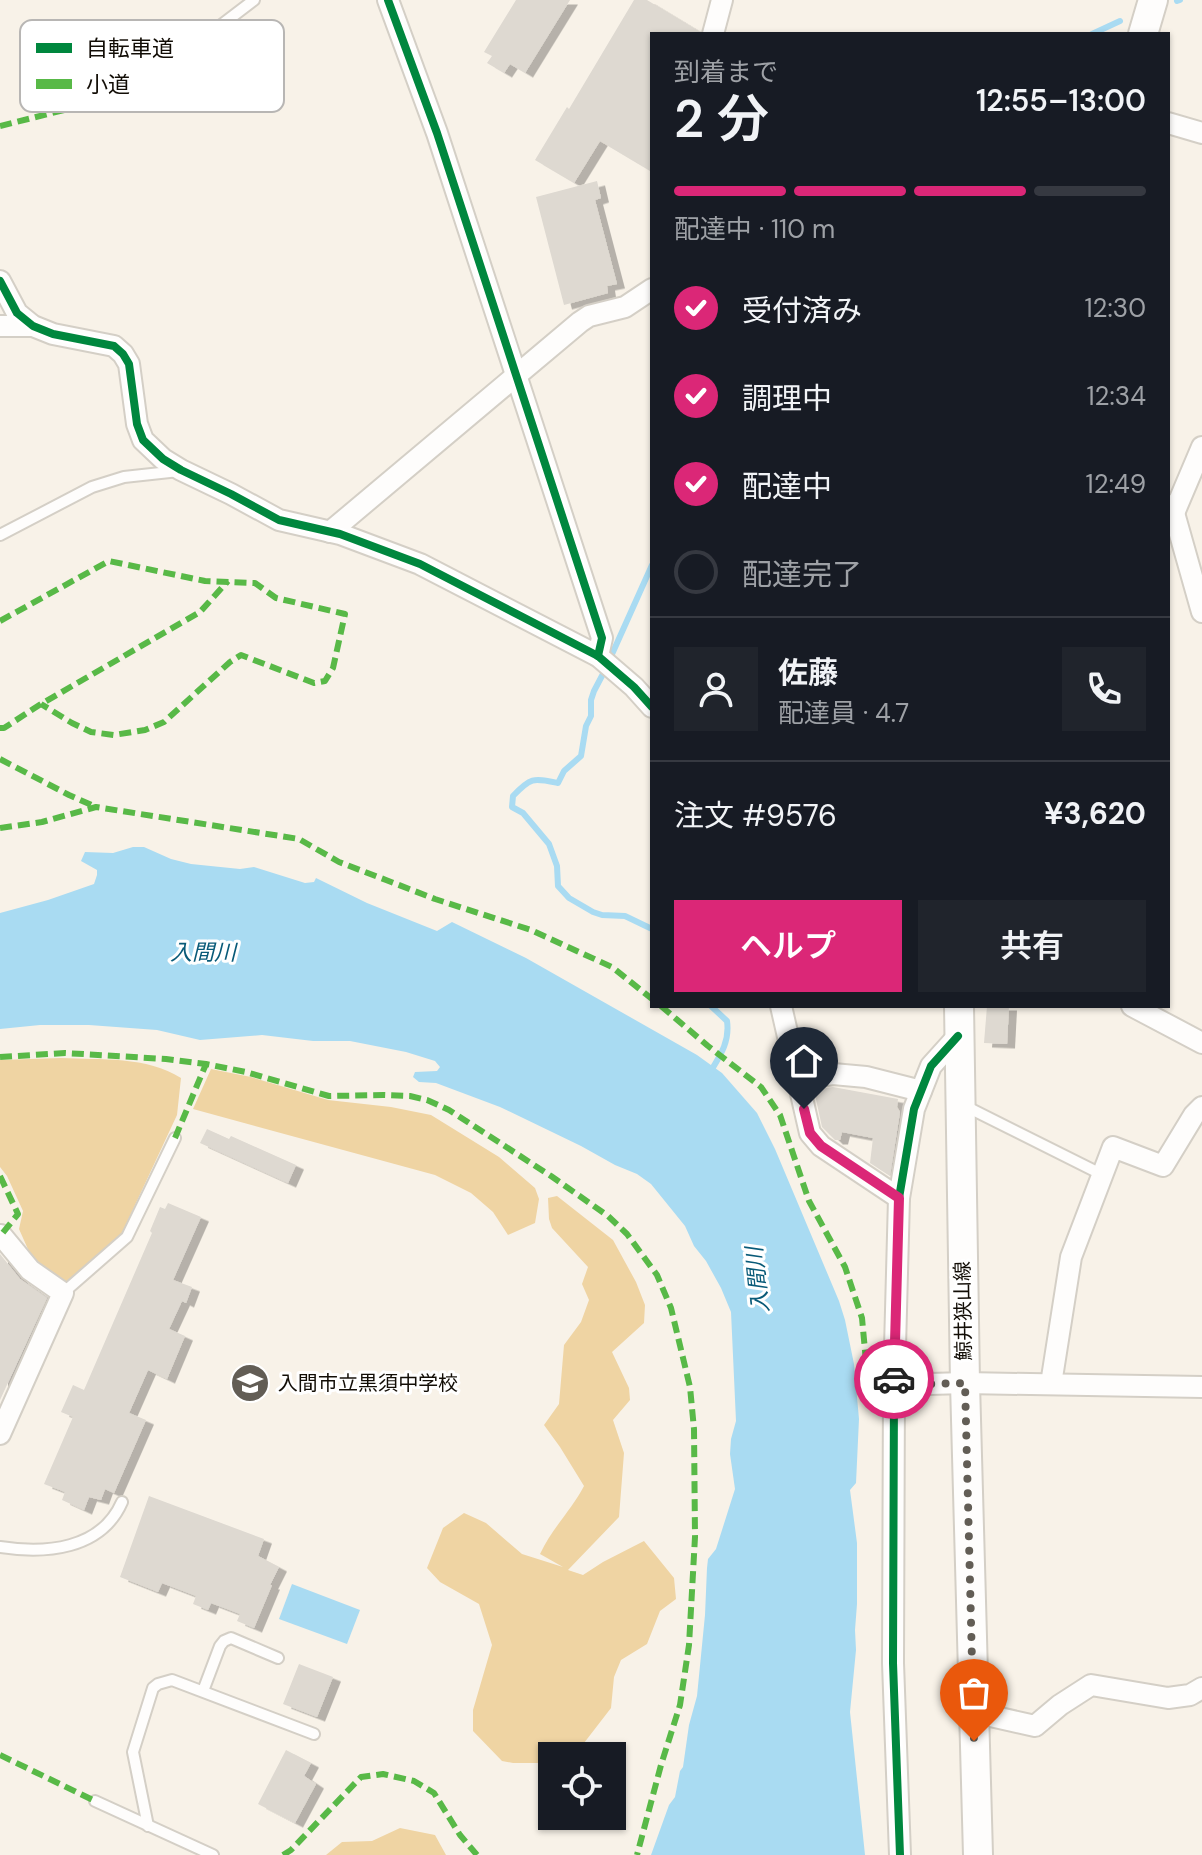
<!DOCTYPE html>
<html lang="ja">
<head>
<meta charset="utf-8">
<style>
  :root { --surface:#171b24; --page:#20242c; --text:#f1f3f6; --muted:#9ea1a6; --line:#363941; --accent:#db2777 }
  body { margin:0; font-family:"DM Sans","Noto Sans JP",sans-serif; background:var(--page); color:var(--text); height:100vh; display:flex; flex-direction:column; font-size:30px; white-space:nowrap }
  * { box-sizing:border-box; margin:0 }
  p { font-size:26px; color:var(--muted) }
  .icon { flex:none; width:44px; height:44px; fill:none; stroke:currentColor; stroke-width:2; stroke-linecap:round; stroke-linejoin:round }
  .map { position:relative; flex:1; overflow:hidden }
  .side { position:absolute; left:650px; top:32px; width:520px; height:976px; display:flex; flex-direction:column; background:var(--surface); border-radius:0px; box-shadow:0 2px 6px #0004 }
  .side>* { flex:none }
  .buttons { position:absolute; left:538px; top:1742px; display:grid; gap:16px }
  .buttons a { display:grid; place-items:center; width:88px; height:88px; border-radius:0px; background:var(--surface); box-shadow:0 2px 6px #0004; font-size:40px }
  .pin { position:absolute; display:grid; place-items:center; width:68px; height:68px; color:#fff; margin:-82px -34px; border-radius:50% 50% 50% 0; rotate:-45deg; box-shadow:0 0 8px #0007 }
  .pin .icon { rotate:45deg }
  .courier { position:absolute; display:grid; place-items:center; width:80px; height:80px; margin:-40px; border:6px solid #db2777; border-radius:50%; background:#fff; color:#222; box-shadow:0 2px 10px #0007 }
  .headline em { font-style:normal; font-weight:600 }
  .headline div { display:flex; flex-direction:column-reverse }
  .headline { display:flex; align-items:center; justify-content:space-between; height:136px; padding:0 24px }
  h1 { font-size:52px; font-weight:600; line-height:60px }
  .bar { display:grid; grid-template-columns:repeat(4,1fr); gap:12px 8px; align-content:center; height:96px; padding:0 24px }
  .bar i { height:10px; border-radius:6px; background:var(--line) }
  .bar .selected { background:var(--accent) }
  .bar p { grid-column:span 4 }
  .line { display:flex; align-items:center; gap:20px; padding:0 24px; border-top:2px solid var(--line) }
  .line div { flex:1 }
  .round { display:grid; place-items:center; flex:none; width:84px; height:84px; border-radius:0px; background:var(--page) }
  ol { padding:0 24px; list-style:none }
  li { display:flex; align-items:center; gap:24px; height:88px }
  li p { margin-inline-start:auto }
  li .icon { padding:8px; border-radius:50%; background:var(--accent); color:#fff; stroke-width:4 }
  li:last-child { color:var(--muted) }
  li i { width:44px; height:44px; border:4px solid var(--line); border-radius:50% }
  .primary-button { display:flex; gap:16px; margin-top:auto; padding:16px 24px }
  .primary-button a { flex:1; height:92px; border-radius:0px; background:var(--accent); color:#fff; font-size:32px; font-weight:600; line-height:92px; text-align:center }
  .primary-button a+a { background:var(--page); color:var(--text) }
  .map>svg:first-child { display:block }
  .forest { fill:#efd4a3 }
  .water { fill:#a9dbf2 }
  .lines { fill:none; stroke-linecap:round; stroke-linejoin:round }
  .stream { stroke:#a9dbf2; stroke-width:6 }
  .building { fill:#ded9d1; filter:url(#shadow) }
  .lane-casing { stroke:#d4cfc6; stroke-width:14 }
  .street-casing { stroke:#d4cfc6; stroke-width:24 }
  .secondary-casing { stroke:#d4cfc6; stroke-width:32 }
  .lane { stroke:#fefdfc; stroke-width:10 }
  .street { stroke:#fefdfc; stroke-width:20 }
  .secondary { stroke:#fefdfc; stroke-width:28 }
  .quiet { stroke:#58b947; stroke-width:6; stroke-dasharray:12 6; stroke-linecap:butt }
  .cycleway-casing { stroke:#fff; stroke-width:13 }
  .cycleway { stroke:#00873e; stroke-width:8 }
  .done { stroke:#625d55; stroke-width:8; stroke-dasharray:0 14.4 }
  .route { stroke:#db2777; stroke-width:10 }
  .labels { text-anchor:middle; stroke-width:6; stroke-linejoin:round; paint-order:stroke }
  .street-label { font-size:20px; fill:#120d06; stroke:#fff }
  .poi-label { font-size:20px; fill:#120d06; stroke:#fff; text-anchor:start }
  .water-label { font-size:22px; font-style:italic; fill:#085a78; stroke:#fff }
  .key { fill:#fff; stroke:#b8b6b4; stroke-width:2 }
  .key-label { font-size:22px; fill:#120d06 }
</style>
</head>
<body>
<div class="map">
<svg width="1202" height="1855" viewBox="0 0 1202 1855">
  <defs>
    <filter id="shadow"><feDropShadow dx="8" dy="4.5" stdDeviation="0" flood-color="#0004"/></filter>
  </defs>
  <rect width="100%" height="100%" fill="#f8f2e8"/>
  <g class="forest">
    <path d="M61 1058C101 1060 147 1056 181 1078L177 1115 122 1233 64 1285 35 1265 19 1229 23 1211 7 1176 0 1167V1060Z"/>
    <polygon points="211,1069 251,1077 328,1100 391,1107 431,1115 499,1157 535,1188 539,1199 535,1223 508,1235 493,1212 471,1193 435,1175 193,1109"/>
    <path d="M557 1196 613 1240 636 1282 645 1305 644 1323 612 1352 629 1388 630 1400 613 1420 624 1453 619 1517 568 1570 583 1575 603 1562 644 1541 674 1578 676 1599 660 1611 647 1644 621 1660 614 1677 611 1708 584 1743 571 1756H552V1763H513L502 1761 473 1731V1710L492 1645 479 1604 440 1582 427 1568 443 1528 464 1513 486 1523 522 1554 563 1567 540 1554C552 1528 571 1511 584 1486L560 1447 544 1425 559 1404 564 1345 581 1322 589 1300 582 1284 588 1267 552 1228 549 1219 548 1198Z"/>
    <polygon points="400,1828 435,1835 446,1855 326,1855 342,1842 372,1841"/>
  </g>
  <g class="water">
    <polygon points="133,847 144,847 171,859 191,864 240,869 254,867 305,883 314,882 316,878 367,903 437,931 452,922 526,958 697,1055 722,1073 757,1113 775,1149 839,1301 845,1320 854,1364 859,1419 856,1483 850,1490 857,1543 857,1604 855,1630 856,1650 850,1712 865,1855 651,1855 669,1805 675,1797 680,1771 683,1767 689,1725 697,1696 705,1615 707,1568 708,1559 716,1549 735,1489 730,1454 731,1439 736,1421 731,1312 721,1288 706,1261 694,1246 685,1226 651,1184 637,1174 615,1165 581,1146 500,1107 436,1083 419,1082 413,1077 415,1072 437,1071 440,1067 435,1061 406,1052 350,1041 313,1041 262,1035 200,1040 157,1030 89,1025 40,1025 0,1029 0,913 48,900 94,884 97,875 97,870 81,861 85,852 113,853"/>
    <polygon points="292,1584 360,1610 347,1644 279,1619"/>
  </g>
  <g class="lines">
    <g class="stream">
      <polyline points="1177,1 1180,0"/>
      <polyline points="1092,34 1120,21"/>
      <path d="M652 565 604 672 594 691 591 700V716L586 726 581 756 564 771 558 783C533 778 531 777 513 796L512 807 523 813 549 844 557 866 558 886 569 898 593 912 602 915 625 916 652 929"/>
      <path d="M709 1074C720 1056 730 1042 727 1021L711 1006"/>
    </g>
  </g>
  <g class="building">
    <polygon points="516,0 570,0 525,73 510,64 504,73 487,63 492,56 484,52"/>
    <polygon points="634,0 647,0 700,32 700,34 652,34 652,172 600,141 574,183 535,160 567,107 569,109"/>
    <polygon points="597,181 601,198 595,200 617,284 607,286 608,293 564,305 536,197"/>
    <polygon points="987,1006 1009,1006 1007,1044 984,1043"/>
    <polygon points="833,1087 898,1099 897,1107 900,1112 890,1176 870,1163 873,1138 842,1132 840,1140 835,1140 822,1127 814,1090"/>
    <polygon points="207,1129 229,1139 231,1136 296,1165 288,1183 200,1143"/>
    <polygon points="168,1203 201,1217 173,1280 192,1287 186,1303 182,1301 169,1329 185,1336 167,1379 148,1370 129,1413 146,1420 114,1493 105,1489 101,1500 89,1497 84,1510 62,1500 65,1492 44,1484 73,1417 61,1412 73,1385 84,1390 152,1233 150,1231 160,1207 165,1209"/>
    <polygon points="0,1254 20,1279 47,1298 0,1400"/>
    <polygon points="149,1496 264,1539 258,1556 279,1567 270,1585 272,1585 254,1628 237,1621 240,1614 211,1603 208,1610 193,1604 196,1596 162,1583 158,1592 120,1577"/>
    <polygon points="299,1664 333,1677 317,1717 283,1704"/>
    <polygon points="286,1750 311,1763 304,1776 316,1784 295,1823 258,1804"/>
  </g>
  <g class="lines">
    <defs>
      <g id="lane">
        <polyline points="157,74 254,0"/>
        <polyline points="0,535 92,487 124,477 179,471"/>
        <polyline points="965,1106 1103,1175"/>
        <polyline points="63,1293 127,1237 175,1138"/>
        <path d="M0 1547C45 1554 101 1550 122 1502"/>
        <polyline points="203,1691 220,1646 224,1641 231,1638 278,1658"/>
        <polyline points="95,1801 213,1855"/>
        <polyline points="148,1826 133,1752 153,1688 158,1684 172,1680 314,1734"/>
      </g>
      <g id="street">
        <polyline points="388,0 437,133 602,638 598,656"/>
        <polyline points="713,34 722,0"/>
        <polyline points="1168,123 1202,133"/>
        <polyline points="0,281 17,313 33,326 53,334 114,346 123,354 129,364 137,424 143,440 163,459 181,470 231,494 279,520 340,534 420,564 598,656 634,687 652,707"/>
        <polyline points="0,326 33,326"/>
        <polyline points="1168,505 1174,513 1202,612"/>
        <polyline points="1174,513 1202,447"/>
        <polyline points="330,532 580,322 589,316 625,307 652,289"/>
        <polyline points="781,1006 810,1133 821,1146 899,1198"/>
        <polyline points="1132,1006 1202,1043"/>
        <polyline points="798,1079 833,1074 866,1077 921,1091"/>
        <polyline points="0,1236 1,1235 30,1270 63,1293 0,1434"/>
        <polyline points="1051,1384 1071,1257 1113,1147 1163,1166 1194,1115 1202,1107"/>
        <polyline points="894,1385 965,1383 1202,1387"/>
        <polyline points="973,1712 1035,1726 1060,1705 1091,1685 1168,1698 1190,1695 1202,1688"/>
        <polyline points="900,1855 893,1663 894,1385 899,1198 914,1109 931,1066 958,1036"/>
      </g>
      <g id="secondary">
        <polyline points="1143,34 1153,0"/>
        <polyline points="959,1006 965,1383 978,1855"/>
      </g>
    </defs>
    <use href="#lane" class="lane-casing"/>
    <use href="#street" class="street-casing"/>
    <use href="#secondary" class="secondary-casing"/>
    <use href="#lane" class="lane"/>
    <use href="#street" class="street"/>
    <use href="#secondary" class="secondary"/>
    <g class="quiet">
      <polyline points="0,126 80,106 157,74"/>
      <polyline points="0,621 109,561 205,581 255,583 276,598 345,614 333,668 325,681 314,683 241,655 230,662 164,722 145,730 114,735 91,732 72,723 41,704"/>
      <polyline points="0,728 4,728 41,704 200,612 228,581"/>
      <polyline points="0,759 69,795 96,807"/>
      <polyline points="0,828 42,822 96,807 299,839 339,862 386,880 435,899 531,930 612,967 652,999"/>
      <polyline points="661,1006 708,1046 761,1087 780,1115 809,1201 845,1267 862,1318 868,1383 894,1385"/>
      <polyline points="0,1057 65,1053 166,1059 206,1064 246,1072 329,1096 383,1095 410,1096 427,1100 449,1110 551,1176 608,1216 627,1234 657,1275 671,1308 690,1387 694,1429 695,1537 689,1645 680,1705 661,1765 637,1855"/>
      <polyline points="175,1138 206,1064"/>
      <polyline points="0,1176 18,1214 1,1235"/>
      <polyline points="0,1755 95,1801"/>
      <polyline points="283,1855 291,1850 361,1777 383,1774 414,1781 434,1793 460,1835 477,1855"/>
    </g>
    <defs>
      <g id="cycleway">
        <polyline points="388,0 437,133 602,638 598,656"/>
        <polyline points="0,281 17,313 33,326 53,334 114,346 123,354 129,364 137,424 143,440 163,459 181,470 231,494 279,520 340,534 420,564 598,656 634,687 652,707"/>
        <polyline points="900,1855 893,1663 894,1385 899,1198 914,1109 931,1066 958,1036"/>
      </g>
    </defs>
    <use href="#cycleway" class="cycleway-casing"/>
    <use href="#cycleway" class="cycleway"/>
  </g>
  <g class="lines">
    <polyline class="done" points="894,1379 894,1385 965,1383 974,1741"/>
    <polyline class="route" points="804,1109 810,1133 821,1146 899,1198 894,1379"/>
  </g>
  <defs>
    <symbol id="school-disc" viewBox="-11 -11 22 22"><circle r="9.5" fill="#625d55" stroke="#fff"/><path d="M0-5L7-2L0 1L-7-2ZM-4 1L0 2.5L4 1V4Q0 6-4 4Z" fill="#fff"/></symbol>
  </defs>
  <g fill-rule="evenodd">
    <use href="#school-disc" x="228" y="1361" width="44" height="44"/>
  </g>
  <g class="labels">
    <g class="street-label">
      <text transform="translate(963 1311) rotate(-91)" y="7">鯨井狭山線</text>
    </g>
    <g class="poi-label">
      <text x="278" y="1390">入間市立黒須中学校</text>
    </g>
    <g class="water-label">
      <text x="203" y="960">入間川</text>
      <text transform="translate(757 1280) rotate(-96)" y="8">入間川</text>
    </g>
  </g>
  <rect x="20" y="20" width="264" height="92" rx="12" class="key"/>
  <rect x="36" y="43" width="36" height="10" fill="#00873e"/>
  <rect x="36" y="79" width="36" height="10" fill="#58b947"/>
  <g class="key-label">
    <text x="86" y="56">自転車道</text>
    <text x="86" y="92">小道</text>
  </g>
</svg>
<div class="buttons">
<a><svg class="icon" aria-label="locate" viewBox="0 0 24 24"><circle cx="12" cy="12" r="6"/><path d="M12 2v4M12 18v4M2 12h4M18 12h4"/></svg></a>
</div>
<div class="pin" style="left:974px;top:1741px;background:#ea580c"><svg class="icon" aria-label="bag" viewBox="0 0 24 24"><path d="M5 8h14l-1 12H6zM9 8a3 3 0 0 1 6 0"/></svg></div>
<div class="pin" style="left:804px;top:1109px;background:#1f2937"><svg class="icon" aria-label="home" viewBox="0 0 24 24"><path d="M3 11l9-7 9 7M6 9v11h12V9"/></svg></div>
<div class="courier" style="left:894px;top:1379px"><svg class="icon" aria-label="car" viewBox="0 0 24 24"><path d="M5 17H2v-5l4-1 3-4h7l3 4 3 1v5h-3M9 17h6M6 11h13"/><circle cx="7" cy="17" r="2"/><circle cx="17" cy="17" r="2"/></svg></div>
<section class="side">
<div class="headline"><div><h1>2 分</h1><p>到着まで</p></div><em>12:55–13:00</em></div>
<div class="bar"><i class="selected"></i><i class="selected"></i><i class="selected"></i><i></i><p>配達中 · 110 m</p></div>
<ol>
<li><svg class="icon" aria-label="check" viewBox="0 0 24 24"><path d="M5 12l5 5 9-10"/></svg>受付済み<p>12:30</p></li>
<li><svg class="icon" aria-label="check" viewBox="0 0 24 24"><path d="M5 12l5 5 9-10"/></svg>調理中<p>12:34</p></li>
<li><svg class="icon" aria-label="check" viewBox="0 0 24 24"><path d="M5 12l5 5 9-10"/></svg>配達中<p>12:49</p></li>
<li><i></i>配達完了</li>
</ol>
<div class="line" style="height:144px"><a class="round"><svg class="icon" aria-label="person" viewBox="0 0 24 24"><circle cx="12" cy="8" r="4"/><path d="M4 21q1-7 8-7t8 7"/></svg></a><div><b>佐藤</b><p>配達員 · 4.7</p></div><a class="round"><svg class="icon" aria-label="phone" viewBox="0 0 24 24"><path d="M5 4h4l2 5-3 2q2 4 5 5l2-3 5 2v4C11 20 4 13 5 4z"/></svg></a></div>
<div class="line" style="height:104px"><div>注文 #9576</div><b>¥3,620</b></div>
<div class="primary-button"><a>ヘルプ</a><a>共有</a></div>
</section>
</div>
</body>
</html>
